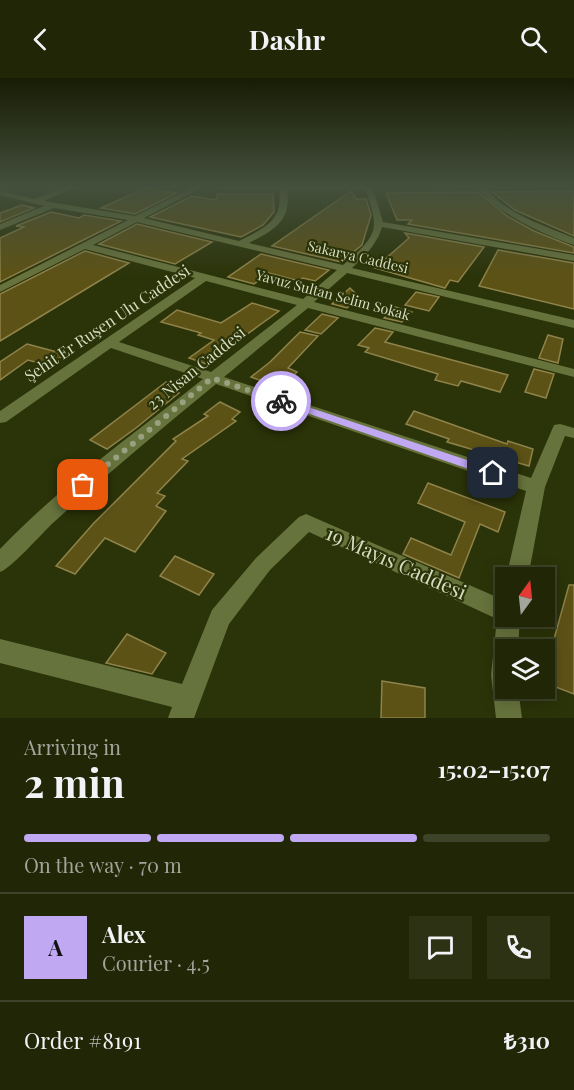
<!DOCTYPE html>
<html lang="en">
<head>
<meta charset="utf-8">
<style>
  :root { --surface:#202606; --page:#2d3214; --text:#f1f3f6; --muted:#a2a59b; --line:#3d4328; --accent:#c1a8f3 }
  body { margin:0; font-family:"Playfair Display",serif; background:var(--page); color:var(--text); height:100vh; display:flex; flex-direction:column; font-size:22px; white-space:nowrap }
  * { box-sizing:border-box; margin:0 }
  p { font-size:20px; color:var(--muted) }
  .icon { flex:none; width:33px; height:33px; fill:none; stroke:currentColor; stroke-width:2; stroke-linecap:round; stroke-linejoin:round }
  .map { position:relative; height:640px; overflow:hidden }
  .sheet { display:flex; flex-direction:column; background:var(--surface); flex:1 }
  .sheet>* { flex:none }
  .needle { width:39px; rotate:15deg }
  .tools { position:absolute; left:495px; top:489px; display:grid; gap:12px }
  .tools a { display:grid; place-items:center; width:60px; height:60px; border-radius:0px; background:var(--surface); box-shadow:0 3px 15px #0003,0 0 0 2px var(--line); font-size:30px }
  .pin { position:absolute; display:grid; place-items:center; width:51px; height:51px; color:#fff; margin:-26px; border-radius:12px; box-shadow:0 3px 9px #0006 }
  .courier { position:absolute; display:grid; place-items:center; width:60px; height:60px; margin:-30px; border:4px solid #c1a8f3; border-radius:50%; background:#fff; color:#222; box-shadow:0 2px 8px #0007 }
  .headline em { font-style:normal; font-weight:700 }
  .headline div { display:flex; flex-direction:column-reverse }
  .headline { display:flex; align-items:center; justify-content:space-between; height:102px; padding:0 24px }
  h1 { font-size:39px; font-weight:700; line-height:45px }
  .bar { display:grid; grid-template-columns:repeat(4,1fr); gap:9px 6px; align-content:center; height:72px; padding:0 24px }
  .bar i { height:8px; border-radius:4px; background:var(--line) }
  .bar .active { background:var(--accent) }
  .bar p { grid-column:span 4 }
  .line { display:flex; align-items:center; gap:15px; padding:0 24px; border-top:2px solid var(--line) }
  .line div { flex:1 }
  .round { display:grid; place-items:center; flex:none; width:63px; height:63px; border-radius:0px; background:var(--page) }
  header { display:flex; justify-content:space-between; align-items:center; height:78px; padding:0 24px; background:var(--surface); font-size:27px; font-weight:700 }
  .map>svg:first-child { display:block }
  .building { fill:#5d5216; stroke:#8e834a; stroke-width:1.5 }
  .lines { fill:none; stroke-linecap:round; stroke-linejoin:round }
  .minor { fill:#67733d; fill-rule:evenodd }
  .route { fill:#c1a8f3 }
  .done { stroke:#9aa180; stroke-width:6; stroke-dasharray:0 10.8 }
  .labels { text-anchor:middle; stroke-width:4.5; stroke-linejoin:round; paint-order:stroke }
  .far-street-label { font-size:14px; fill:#d5dcc0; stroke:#2b3308 }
  .street-label { font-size:16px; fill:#d5dcc0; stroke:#2b3308 }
  .near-street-label { font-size:20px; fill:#d5dcc0; stroke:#2b3308 }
</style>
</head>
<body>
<header><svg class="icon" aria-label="back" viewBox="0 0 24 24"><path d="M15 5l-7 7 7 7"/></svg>Dashr<svg class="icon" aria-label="search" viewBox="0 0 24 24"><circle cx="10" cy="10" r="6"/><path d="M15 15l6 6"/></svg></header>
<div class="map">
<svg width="574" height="640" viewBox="0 0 574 640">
  <rect width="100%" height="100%" fill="#2b3308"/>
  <g class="building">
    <polygon points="146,110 177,115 135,136 101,130"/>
    <polygon points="351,113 356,121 366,121 371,137 362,167 341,184 272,168"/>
    <polygon points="574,113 574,158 515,132 492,114"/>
    <polygon points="478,114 507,138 534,153 574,169 574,175 408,146 412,142 397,142 386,115"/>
    <polygon points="217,116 273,116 274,134 263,147 241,159 150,139 192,118 216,122"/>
    <polygon points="22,127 34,130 0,144 0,135"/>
    <polygon points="51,134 79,140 84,137 121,143 0,204 0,160 24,149 16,148"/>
    <polygon points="137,146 212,164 175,186 99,166"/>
    <polygon points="405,155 484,169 458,204 450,202 445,210 375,190 409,160"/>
    <polygon points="498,172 574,185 574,231 479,208"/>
    <polygon points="85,173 129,185 0,263 0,216"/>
    <polygon points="261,176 329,192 315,203 303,200 299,203 269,195 254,206 228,199"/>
    <polygon points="350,210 359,219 347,230 332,226"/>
    <polygon points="416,214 439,219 429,233 405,227"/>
    <polygon points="252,225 279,233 206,286 189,280 214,262 198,257 201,255 161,244 177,232 221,245"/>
    <polygon points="395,229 412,234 402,244 384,240"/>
    <polygon points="322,236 338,240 321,256 305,252"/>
    <polygon points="375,250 393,254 385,264 508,297 500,314 461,303 458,308 435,302 438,296 365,274 369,270 358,267"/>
    <polygon points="300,254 318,258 288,290 297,294 281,310 251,299 270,284"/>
    <polygon points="548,257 563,261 558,285 539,280"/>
    <polygon points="27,266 65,276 49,288 28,282 0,302 0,284"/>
    <polygon points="534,291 554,296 546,320 525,314"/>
    <polygon points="166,304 182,310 177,314 179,315 136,350 107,371 90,362"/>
    <polygon points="220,324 240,334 232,341 236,343 182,381 188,383 157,415 165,418 156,428 166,433 135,474 105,460 75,496 56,488 93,446 176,363 173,361 208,338 204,336"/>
    <polygon points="414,333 507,366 508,363 533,371 529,388 447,364 449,361 406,346"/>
    <polygon points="428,405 505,434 498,454 480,446 459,500 403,476 411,460 451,477 465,444 418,425"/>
    <polygon points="175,478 214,496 199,517 160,498"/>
    <polygon points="569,507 574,507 574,616 553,608 554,561"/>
    <polygon points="127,556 166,575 152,596 106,585"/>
    <polygon points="382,603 425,610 425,640 381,640"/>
  </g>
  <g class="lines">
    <g class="minor">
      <path d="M66 109H76L44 123 135 138 194 109H203L144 140 239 163C264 150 284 143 279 111H219L215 109H376L373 111 383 144 574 177V183L382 149C377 166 365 178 352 190L574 242V250L347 195 314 224 574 291V299L308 230 224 299 531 400 554 347 560 346 574 350V360L565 358 545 409 528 500H506L526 413 216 306C161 351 107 396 54 444 42 455 12 490 0 494V471C60 408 134 356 203 301L111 270 6 344 0 345V333L195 200 85 171 0 214V207L128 142 54 130 0 152V146L44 128 0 117V113L34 121ZM287 111H366C368 122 374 134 374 145 375 162 354 177 343 187L249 165C274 152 292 143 287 111ZM137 144 337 192 303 221 93 167ZM206 203 297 227 211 294 119 264Z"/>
      <path d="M477 109H485C505 136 544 147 574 160V167C544 157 496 135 477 109Z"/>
      <polygon points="306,436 506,523 506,538 520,538 518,572 506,572 506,610 518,610 522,640 496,640 491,597 497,541 309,454 270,492 229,546 194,640 168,640 172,629 0,585 0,561 182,606 212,532 256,480 299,439"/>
    </g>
  </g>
  <linearGradient id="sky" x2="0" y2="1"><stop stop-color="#181c04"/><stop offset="0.55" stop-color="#44503d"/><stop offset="1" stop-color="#44503d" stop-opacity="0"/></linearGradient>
  <rect width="574" height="198" fill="url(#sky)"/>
  <polygon class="route" points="281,320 497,392 499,395 493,399 489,398 278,325 278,321"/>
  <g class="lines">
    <polyline class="done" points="83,407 212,300 281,323"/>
  </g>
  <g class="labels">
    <g class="far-street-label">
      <text transform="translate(358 179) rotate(13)" y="5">Sakarya Caddesi</text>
      <text transform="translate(333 217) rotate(15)" y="5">Yavuz Sultan Selim Sokak</text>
    </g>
    <g class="street-label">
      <text transform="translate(107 245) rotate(-34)" y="6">Şehit Er Ruşen Ulu Caddesi</text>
      <text transform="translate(196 290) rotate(-39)" y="6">23 Nisan Caddesi</text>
    </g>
    <g class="near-street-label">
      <text transform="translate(396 485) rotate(24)" y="7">19 Mayıs Caddesi</text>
    </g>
  </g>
</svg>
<div class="tools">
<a><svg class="needle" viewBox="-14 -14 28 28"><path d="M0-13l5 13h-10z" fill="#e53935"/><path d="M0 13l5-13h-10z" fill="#a2a59b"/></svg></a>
<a><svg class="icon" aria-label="layers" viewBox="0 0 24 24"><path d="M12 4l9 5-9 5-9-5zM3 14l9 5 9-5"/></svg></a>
</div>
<div class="pin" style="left:83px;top:407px;background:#ea580c"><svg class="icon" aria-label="bag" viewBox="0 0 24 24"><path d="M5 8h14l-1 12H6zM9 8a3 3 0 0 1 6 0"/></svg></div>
<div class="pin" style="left:493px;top:395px;background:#1f2937"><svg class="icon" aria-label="home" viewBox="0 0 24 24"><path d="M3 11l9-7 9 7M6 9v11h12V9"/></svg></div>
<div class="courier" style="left:281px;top:323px"><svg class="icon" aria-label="bike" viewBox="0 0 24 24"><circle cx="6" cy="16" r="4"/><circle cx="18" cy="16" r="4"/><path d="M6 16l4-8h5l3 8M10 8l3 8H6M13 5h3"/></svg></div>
</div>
<section class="sheet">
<div class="headline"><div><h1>2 min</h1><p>Arriving in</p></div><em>15:02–15:07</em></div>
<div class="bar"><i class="active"></i><i class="active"></i><i class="active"></i><i></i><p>On the way · 70 m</p></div>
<div class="line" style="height:108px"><b class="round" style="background:var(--accent);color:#111">A</b><div><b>Alex</b><p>Courier · 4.5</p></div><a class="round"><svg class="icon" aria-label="chat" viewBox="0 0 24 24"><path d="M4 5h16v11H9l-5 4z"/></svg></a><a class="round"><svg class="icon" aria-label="phone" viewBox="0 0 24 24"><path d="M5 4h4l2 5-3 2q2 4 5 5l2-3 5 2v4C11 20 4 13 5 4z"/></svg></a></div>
<div class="line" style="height:78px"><div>Order #8191</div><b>₺310</b></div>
</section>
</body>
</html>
